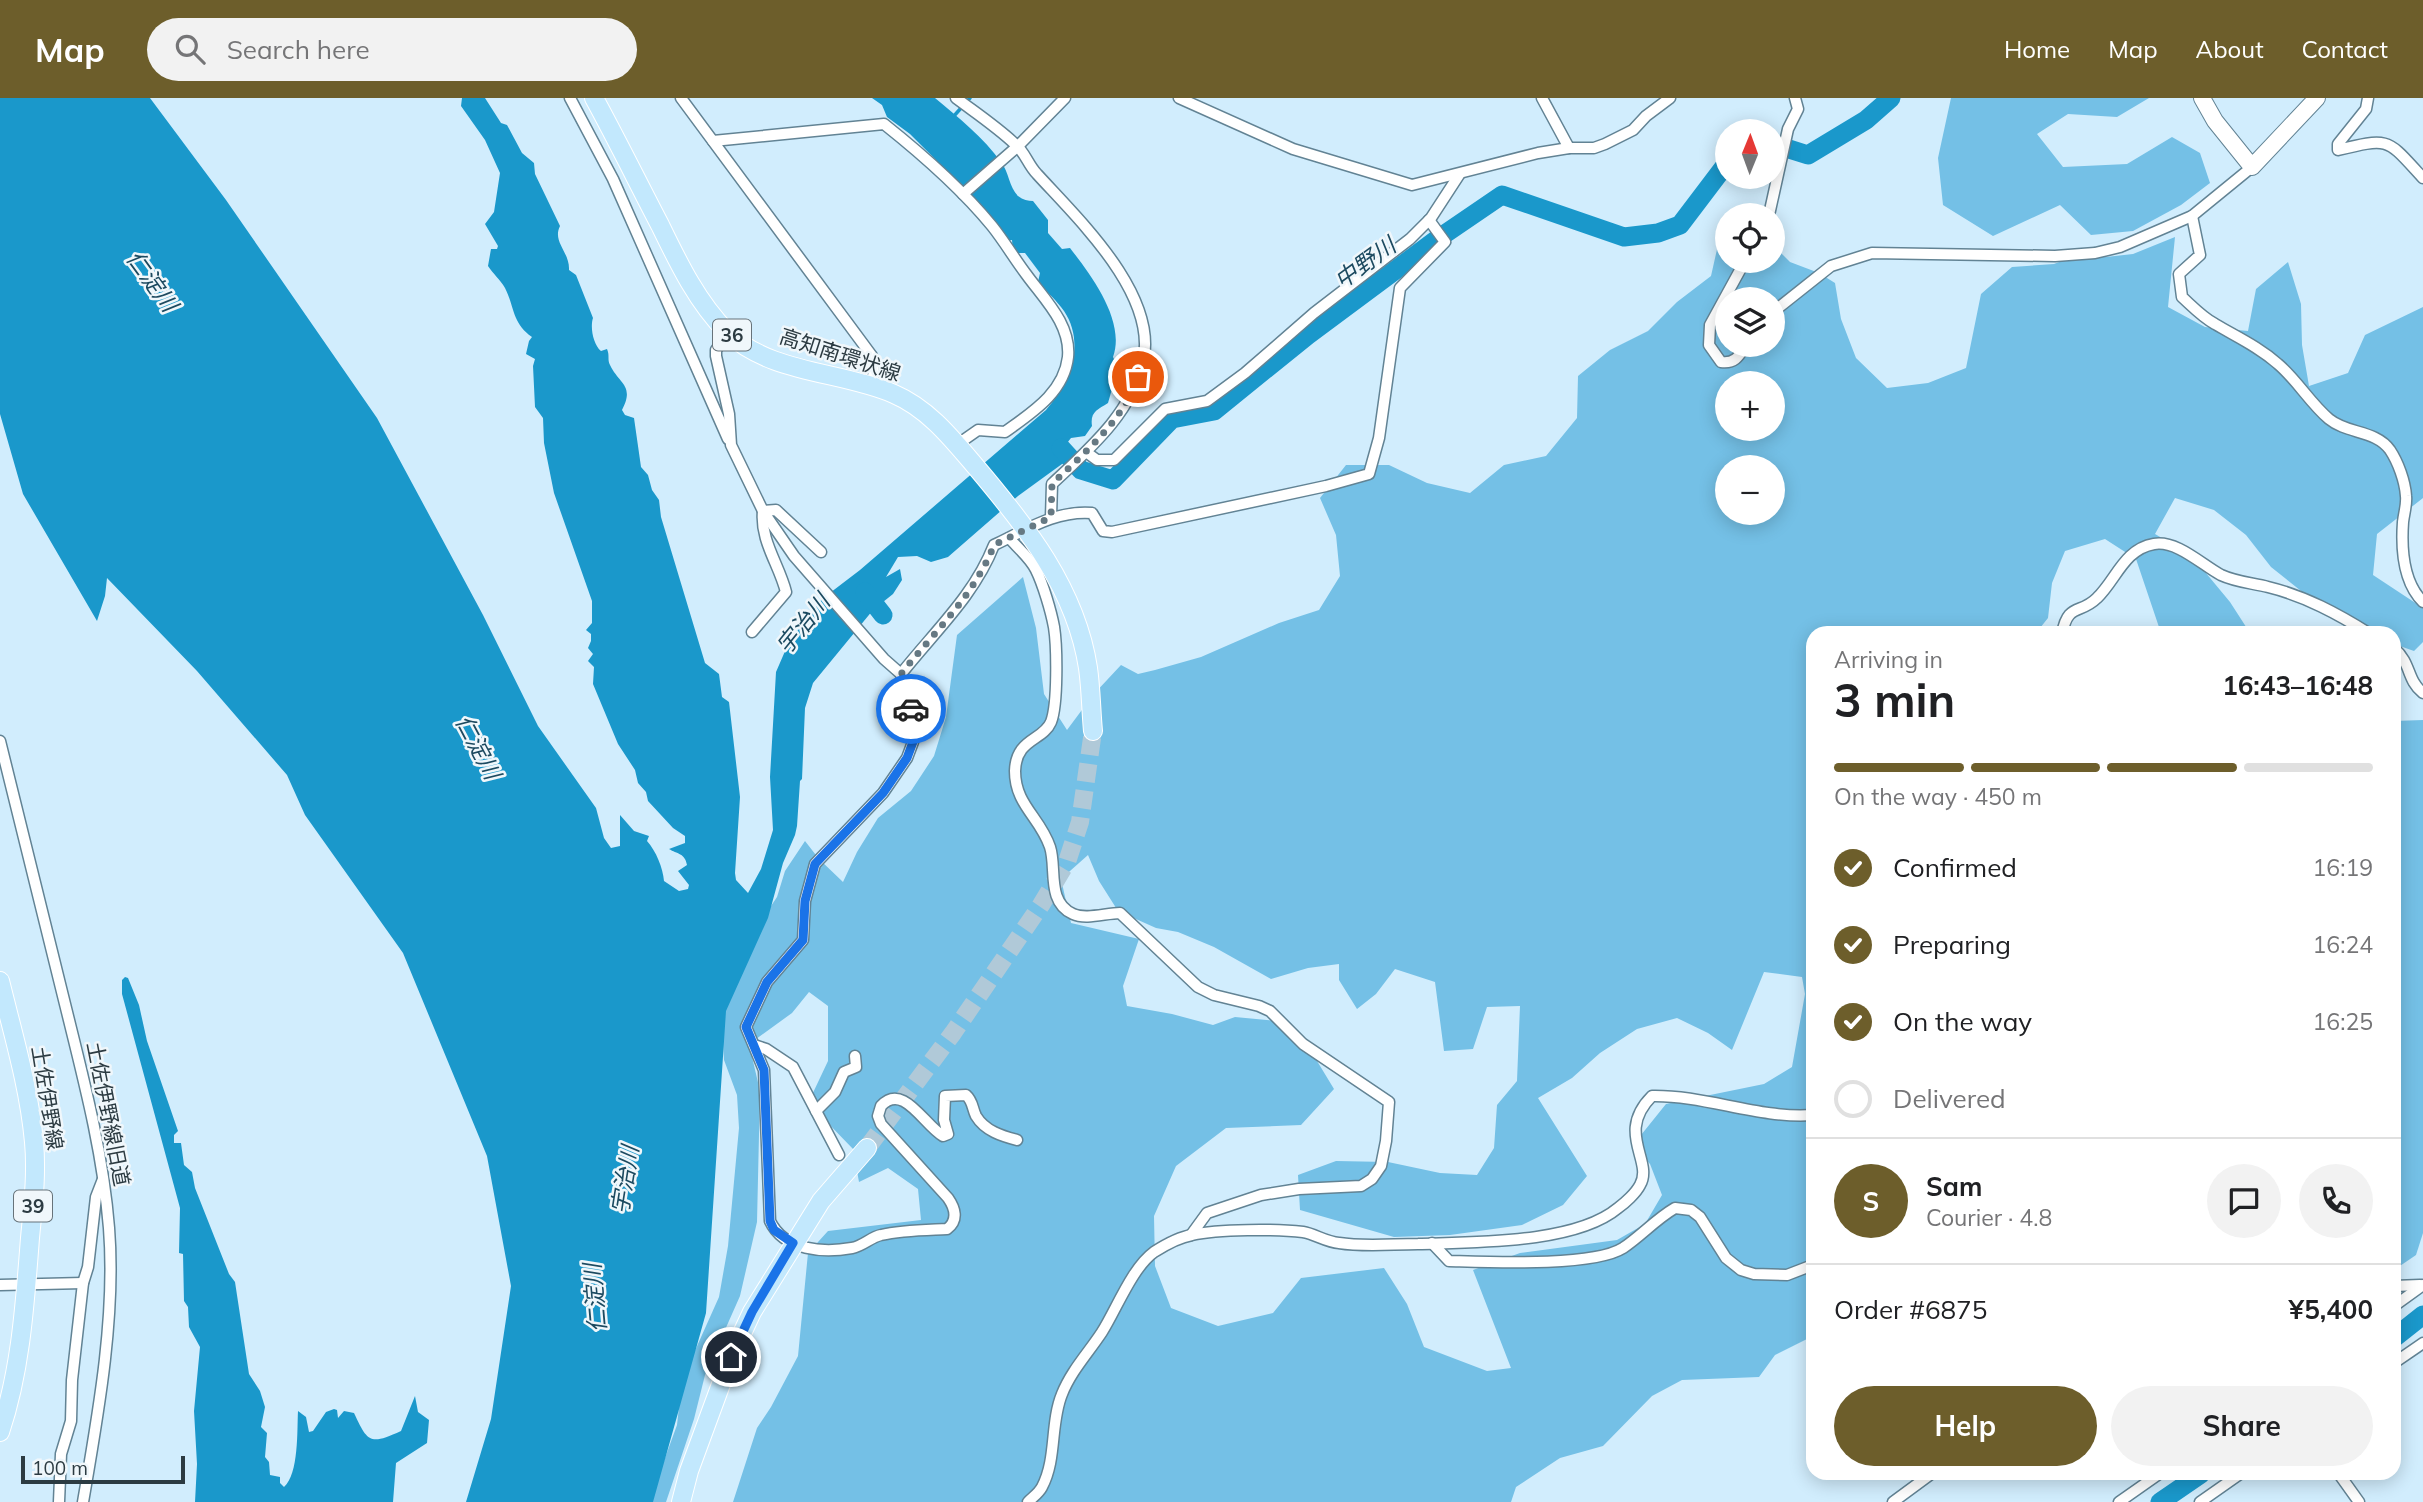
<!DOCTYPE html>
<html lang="en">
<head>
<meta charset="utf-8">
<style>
  :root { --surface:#fff; --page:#f2f2f2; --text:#202124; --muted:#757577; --line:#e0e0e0; --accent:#6d5e2b }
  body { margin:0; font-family:Mulish,"Noto Sans JP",sans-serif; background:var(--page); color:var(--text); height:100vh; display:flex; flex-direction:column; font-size:26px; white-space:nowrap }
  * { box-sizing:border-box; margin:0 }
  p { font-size:23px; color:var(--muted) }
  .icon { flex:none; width:38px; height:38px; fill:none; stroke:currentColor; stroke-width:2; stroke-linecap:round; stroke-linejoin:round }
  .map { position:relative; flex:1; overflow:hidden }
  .details { position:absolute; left:1806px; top:528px; width:595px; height:854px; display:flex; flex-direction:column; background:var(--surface); border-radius:21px; box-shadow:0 4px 18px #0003 }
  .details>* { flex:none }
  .needle { width:46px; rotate:1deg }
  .buttons { position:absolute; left:1715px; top:21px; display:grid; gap:14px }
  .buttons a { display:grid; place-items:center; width:70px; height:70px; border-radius:50%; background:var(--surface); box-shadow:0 4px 18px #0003; font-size:35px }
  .scale { position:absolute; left:21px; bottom:18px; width:164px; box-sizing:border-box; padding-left:7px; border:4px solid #2c3b42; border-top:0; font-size:19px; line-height:24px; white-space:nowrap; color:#2c3b42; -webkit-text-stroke:5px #f0f7fb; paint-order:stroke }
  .pin { position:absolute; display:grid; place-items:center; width:60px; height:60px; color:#fff; margin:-30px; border:4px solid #fff; border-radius:50%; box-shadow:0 2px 7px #0007 }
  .courier { position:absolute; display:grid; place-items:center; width:70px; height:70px; margin:-35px; border:5px solid #1a73e8; border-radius:50%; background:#fff; color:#222; box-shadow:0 2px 9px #0007 }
  .overview em { font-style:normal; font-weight:700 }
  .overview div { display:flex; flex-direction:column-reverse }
  .overview { display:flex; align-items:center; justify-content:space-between; height:119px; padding:0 28px }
  h1 { font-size:46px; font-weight:700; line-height:52px }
  .bar { display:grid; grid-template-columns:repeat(4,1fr); gap:10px 7px; align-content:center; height:84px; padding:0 28px }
  .bar i { height:9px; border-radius:5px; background:var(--line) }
  .bar .on { background:var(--accent) }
  .bar p { grid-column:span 4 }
  .line { display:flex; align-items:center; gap:18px; padding:0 28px; border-top:2px solid var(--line) }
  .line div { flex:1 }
  .round { display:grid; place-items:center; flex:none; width:74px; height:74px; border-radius:37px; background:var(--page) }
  ol { padding:0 28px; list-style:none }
  li { display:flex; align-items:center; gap:21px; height:77px }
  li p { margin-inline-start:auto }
  li .icon { padding:7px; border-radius:50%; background:var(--accent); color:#fff; stroke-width:4 }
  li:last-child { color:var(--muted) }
  li i { width:38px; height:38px; border:4px solid var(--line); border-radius:50% }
  .action { display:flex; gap:14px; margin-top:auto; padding:14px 28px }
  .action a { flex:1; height:80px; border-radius:42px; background:var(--accent); color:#fff; font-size:28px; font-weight:700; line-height:80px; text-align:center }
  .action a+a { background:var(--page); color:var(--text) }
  header { display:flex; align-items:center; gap:42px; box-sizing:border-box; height:98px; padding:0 35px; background:var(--accent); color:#fff }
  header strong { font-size:33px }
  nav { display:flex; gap:38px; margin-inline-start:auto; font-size:24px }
  .search { width:490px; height:63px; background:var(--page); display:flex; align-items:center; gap:18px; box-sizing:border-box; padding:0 24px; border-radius:38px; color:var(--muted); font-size:26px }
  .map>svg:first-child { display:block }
  .green { fill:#74c0e6; fill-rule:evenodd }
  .water { fill:#1a98cb }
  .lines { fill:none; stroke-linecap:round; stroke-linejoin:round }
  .stream { stroke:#1a98cb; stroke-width:3.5 }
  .river { stroke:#1a98cb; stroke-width:19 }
  .primary-tunnel { stroke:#b0c9d8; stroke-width:18; stroke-dasharray:18 9; stroke-linecap:butt }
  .street-casing { stroke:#628394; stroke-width:13 }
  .secondary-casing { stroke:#628394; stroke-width:18 }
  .primary-casing { stroke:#fff; stroke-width:20 }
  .street { stroke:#fff; stroke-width:10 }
  .secondary { stroke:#fff; stroke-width:16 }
  .primary { stroke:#c2e8fd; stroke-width:18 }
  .done { stroke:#667983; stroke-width:7; stroke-dasharray:0 12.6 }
  .route { stroke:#1a73e8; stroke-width:9 }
  .labels { text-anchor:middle; stroke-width:5; stroke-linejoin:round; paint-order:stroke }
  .shield { fill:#f0f7fb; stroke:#67737a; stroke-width:2 }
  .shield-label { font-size:19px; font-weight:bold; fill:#2c3b42 }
  .street-label { font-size:21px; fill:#2c3b42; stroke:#f0f7fb }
  .water-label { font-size:23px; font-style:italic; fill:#1c4a60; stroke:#f0f7fb }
</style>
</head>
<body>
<header>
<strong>Map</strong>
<div class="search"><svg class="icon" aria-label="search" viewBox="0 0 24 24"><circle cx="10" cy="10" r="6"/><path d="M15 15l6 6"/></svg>Search here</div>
<nav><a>Home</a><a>Map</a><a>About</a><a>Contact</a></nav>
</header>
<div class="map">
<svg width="2423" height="1404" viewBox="0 0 2423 1404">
  <rect width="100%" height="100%" fill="#d1edfd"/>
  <g class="green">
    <polygon points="1951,0 2149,0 2117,19 2068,16 2037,36 2063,69 2127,66 2172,39 2200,55 2210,85 2181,107 2133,133 2091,137 2060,107 1993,138 1943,107 1938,60"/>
    <path d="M1727 137V163H1773V147L1790 164 1819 175 1835 185 1841 221 1856 260 1887 290 1928 285 1966 270 1981 196 2012 169 2054 166 2072 159H2106L2133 156 2175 139 2168 209 2205 229 2248 233 2256 191 2288 164 2301 206 2302 247 2309 288 2348 275 2365 237 2423 209V400L2377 436 2373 477 2423 510V544L2414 553 2394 546V536L2367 535 2335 520 2271 469 2246 437 2214 412 2175 400 2155 436 2191 457 2230 504 2250 535H2161L2136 461 2105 441 2065 453 2052 485 2048 520 2036 535 1813 536V1099L1807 1102 1813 1109V1238L1775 1257 1759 1279 1682 1282 1652 1298 1603 1348 1560 1360 1516 1389 1511 1404H733L757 1330 771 1309 798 1258 808 1155 828 1133 921 1122 918 1091 888 1070 859 1084 853 1051 824 1021 811 999 828 963V908L809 894 792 915 749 946 760 993 757 1124 740 1198 705 1277 694 1321 666 1404H649L677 1327 680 1300 689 1266 719 1199 728 1148 739 1030 737 997 724 962 722 926 725 895 759 826 777 799 785 773 805 743 819 761 843 784 857 754 878 720 911 693 934 658 946 619 957 537 1023 479 1036 530 1044 596 1067 632 1093 597 1121 567 1138 576 1155 572 1201 559 1279 525 1319 512 1340 478 1336 437 1320 400 1346 367H1389L1427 385 1470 395 1504 367 1546 358 1577 320 1578 278 1610 252 1648 233 1677 204 1711 178 1720 138ZM1727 201H1773V247H1727ZM1727 285H1773V331H1727ZM1727 369H1773V415H1727ZM1088 757 1099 783 1118 813 1156 830 1178 834 1214 849 1271 881 1308 870 1339 866V882L1357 911 1376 896 1395 871 1435 884 1444 953 1473 951 1487 909 1520 908 1517 983 1497 1007 1494 1050 1477 1077 1440 1075 1388 1064 1336 1063 1298 1077 1300 1112 1394 1139 1450 1137 1522 1127 1563 1107 1587 1078 1538 1000 1572 980 1600 955 1637 931 1677 920 1708 935 1732 952 1764 874 1802 879 1805 896 1792 969 1764 986 1666 1006 1633 1047 1650 1066 1662 1097 1645 1126 1617 1142 1520 1155 1473 1172 1511 1270 1487 1273 1424 1249 1407 1206 1384 1170 1301 1180 1273 1215 1218 1228 1171 1210 1155 1168 1154 1118 1176 1068 1226 1030 1301 1027 1334 991 1314 958 1287 924 1235 919 1213 927 1172 916 1127 908 1123 888 1139 841 1071 825 1061 781Z"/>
    <polygon points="2423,622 2423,1135 2416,1157 2394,1172 2394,623"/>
  </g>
  <g class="water">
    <path d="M0 0H150L226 102 377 320 483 517 538 628 596 710 604 740 611 750 620 748V717L634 733 649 738 647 743C656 753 663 770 664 783L679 793 688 791 689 787 678 773 687 767C685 755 677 756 669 751L685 745V738L673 730 648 703 646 694 638 685 635 672 618 646 593 586 594 569 588 563 593 556 588 550 591 543V536L586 532 592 525V503L554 395 544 345 543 320 535 309 533 268 535 261 526 256 529 243 532 239C512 225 515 210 505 190 500 181 493 176 488 168L491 151H497L498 148 485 126 494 114 500 75 485 42 461 8 462 0H485L501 25 507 27 522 55 534 65 535 76 560 128C552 144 570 154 569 172L576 177 593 220C590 229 593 246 601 253L607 251C610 258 607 261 610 267 619 286 635 287 622 312L625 317 634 320 641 369 648 377 652 392 659 402 661 419 705 565 719 576 722 599 729 604 740 699 735 775 736 782 748 795 761 771 773 732 770 679 776 574 789 544 822 501 860 472 1046 312C1070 285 1086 246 1064 213 1057 203 1047 194 1038 184L1040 175 1025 155H1013L1012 142 1004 143 942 68 910 36 887 19 882 7 872 0H935C958 19 984 40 1001 64 1009 74 1009 89 1018 98 1023 102 1028 103 1033 103L1048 122V135L1062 151 1070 150C1091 177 1126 223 1113 259L1118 270 1108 305C1097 312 1090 314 1092 328L1085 338 1071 340 1067 345 1073 358 1018 398 948 459 931 464 917 458 898 459 886 479 900 471 902 482 893 496 873 512 813 585 805 610 802 681 800 683 797 728 795 737 783 765 768 820 726 913 706 1215 653 1404H466L491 1321 511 1188 487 1058 403 855 305 717 287 677 197 573 107 480 105 498 97 523 23 396 0 316Z"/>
    <path d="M125 879 128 880 139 907 147 943 178 1033 174 1037V1045H181L184 1067 192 1074 195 1090 229 1176 235 1184 249 1276 260 1293 265 1309 261 1329 267 1335 265 1359 269 1364 270 1377 280 1379V1385L284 1389C299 1376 297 1332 298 1313L306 1319 309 1334 313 1333 326 1314 334 1311 337 1312 338 1320 344 1313 354 1315C368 1345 370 1347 401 1333L415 1298 418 1314 429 1322 427 1345 396 1365 393 1404H195L197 1366 194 1313 200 1249 189 1229 188 1209 184 1203 183 1156 179 1155 180 1110 122 896V882Z"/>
  </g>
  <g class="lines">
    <polyline class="stream" points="953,19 970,0"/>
    <g class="river">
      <polyline points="1773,46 1808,57 1866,22 1891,0"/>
      <polyline points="1061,350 1081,372 1113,382 1172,321 1214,313 1308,237 1436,142 1502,97 1624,139 1658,135 1680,127 1727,65"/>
      <polyline points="865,494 883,517"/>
      <polyline points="2394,1240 2423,1217"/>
      <polyline points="2160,1404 2201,1376"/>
    </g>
    <polyline class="primary-tunnel" points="867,1050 953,935 1041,807 1067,764 1080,724 1093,633"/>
    <defs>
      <g id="street">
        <polyline points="570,0 613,81 728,341"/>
        <polyline points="681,0 872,258 874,274 871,288"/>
        <path d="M956 0C976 15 997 29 1015 46 1025 54 1028 67 1037 76 1078 121 1159 197 1143 264 1131 316 1089 351 1052 386L1051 419"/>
        <polyline points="1179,0 1293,51 1412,87 1538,55 1569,50 1594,50 1605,46 1633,32 1646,18 1670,0"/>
        <polyline points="1542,0 1569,50"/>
        <path d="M2368 0 2366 11 2338 46V52C2391 39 2387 41 2423 80"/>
        <path d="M713 43 884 26C923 57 960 89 992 128 1004 143 1014 160 1026 176 1044 201 1071 226 1068 259 1064 295 1031 315 1005 334L978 332 958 346"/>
        <polyline points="963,96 1018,48 1065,0"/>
        <polyline points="1769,117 1788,31 1798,11 1795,0"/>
        <path d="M2192 118 2200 157 2179 176 2182 199C2192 208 2202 219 2215 226 2237 239 2259 249 2278 266 2297 282 2310 305 2329 321 2347 336 2376 332 2390 352 2398 364 2405 383 2406 398 2407 406 2404 415 2403 424 2401 452 2403 484 2423 504"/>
        <path d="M1745 163 1710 227 1709 247 1721 264C1735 266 1739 258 1746 247"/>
        <polyline points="1773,214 1831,168 1872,155 2055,158 2095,155 2120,149 2192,118 2252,69"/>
        <path d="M728 235 716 252V258L729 316 731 347 763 413 794 458 884 561 901 576 913 617V644L907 660 883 695 815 766 805 803 803 842 767 884 746 929 764 972 770 1123C784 1153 824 1155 852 1150 863 1148 871 1139 881 1137 902 1132 926 1132 947 1131 959 1122 955 1110 948 1100L881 1026 878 1018 881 1008C903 984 924 1027 943 1038L948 1036 944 1022 945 998 966 997C973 1003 972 1010 976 1018 985 1033 1002 1038 1017 1042"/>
        <polyline points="1086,354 1097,362 1114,362 1165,311 1207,303 1245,275 1314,215 1410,141 1431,120 1459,77"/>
        <path d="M1009 440C1018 450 1031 461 1036 472 1043 486 1051 513 1054 529 1057 548 1058 606 1051 624 1043 643 1016 640 1015 673 1015 707 1040 719 1050 749 1057 770 1046 804 1073 816 1086 822 1106 815 1120 815L1198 889 1214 897 1259 908 1270 913 1303 946 1389 1004 1386 1043 1381 1068 1372 1081 1361 1088 1299 1091 1261 1097 1207 1115 1191 1137"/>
        <path d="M752 534 786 494C779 466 760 443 763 413L776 412 821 454"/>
        <path d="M2062 536C2068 504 2080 517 2097 500 2116 482 2124 451 2154 446 2177 442 2202 467 2221 477 2236 484 2252 485 2268 489 2305 498 2338 516 2370 536"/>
        <path d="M2394 550C2412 566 2406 581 2423 595"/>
        <path d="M901 576C934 534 974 498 994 447 1026 432 1056 412 1092 415L1103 433 1112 434 1326 388 1369 376 1379 340 1400 190 1445 144 1429 122"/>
        <path d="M0 643C22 730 43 818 65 906 83 979 103 1054 109 1130 116 1218 98 1317 83 1404"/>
        <polyline points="754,947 766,951 793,969 839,1057"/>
        <polyline points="816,1013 835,994 844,974 856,969 855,958"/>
        <path d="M1432 1145 1449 1163C1487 1164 1593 1169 1623 1150 1641 1138 1656 1121 1675 1110L1691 1112 1700 1119 1726 1160 1741 1172 1754 1176 1787 1177 1813 1167"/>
        <polyline points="0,1187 83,1185"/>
        <polyline points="2394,1188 2420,1187"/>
        <polyline points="2394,1208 2423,1187"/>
        <polyline points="2394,1265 2423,1245"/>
        <polyline points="2339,1376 2359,1404"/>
        <polyline points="59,1404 61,1356 71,1323 72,1282 83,1185 88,1169 96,1099 103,1081"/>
        <path d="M1028 1404C1033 1399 1039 1395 1042 1389 1057 1361 1050 1325 1062 1296 1071 1273 1089 1254 1102 1234 1117 1210 1132 1170 1154 1154 1165 1147 1180 1139 1192 1137 1218 1131 1277 1131 1303 1134 1315 1136 1326 1144 1339 1145 1364 1149 1392 1146 1418 1146 1473 1144 1575 1146 1618 1110 1625 1105 1636 1095 1640 1087 1654 1063 1615 1035 1652 998 1706 997 1758 1021 1813 1017"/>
        <polyline points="1893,1404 1931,1376"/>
        <polyline points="2119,1404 2159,1376"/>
        <polyline points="2200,1404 2240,1376"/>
      </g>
      <polyline id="secondary" points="2202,0 2215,23 2252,69 2317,0"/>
      <g id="primary">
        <path d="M594 0C617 42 638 85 660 127 678 164 697 204 727 234 770 276 841 273 894 296 929 311 953 342 976 369 1026 428 1076 491 1088 570 1091 591 1091 612 1093 633"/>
        <path d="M0 883C13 936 29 989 34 1044 37 1076 33 1108 30 1140 25 1204 21 1272 0 1334"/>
        <polyline points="681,1404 689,1373 731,1259 752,1214 821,1103 867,1050"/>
      </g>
    </defs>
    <use href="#street" class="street-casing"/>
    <use href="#secondary" class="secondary-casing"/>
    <use href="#primary" class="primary-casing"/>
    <use href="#street" class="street"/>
    <use href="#secondary" class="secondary"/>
    <use href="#primary" class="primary"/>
  </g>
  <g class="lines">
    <path class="done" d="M911 611 901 576C934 534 974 498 994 447L1051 419 1052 386C1085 354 1123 323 1138 279"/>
    <polyline class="route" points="731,1259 752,1214 793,1145 774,1132 770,1123 764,972 746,929 767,884 803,842 805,803 815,766 883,695 907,660 913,644 914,629 911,611"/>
  </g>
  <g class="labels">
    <g class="shield">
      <rect x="713" y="221.5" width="38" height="31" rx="5"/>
      <rect x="14" y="1092.5" width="38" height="31" rx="5"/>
    </g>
    <g class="shield-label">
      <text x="732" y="244">36</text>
      <text x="33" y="1115">39</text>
    </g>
    <g class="street-label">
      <text transform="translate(840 257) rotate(18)" y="7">高知南環状線</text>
      <text transform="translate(47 1000) rotate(81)" y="7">土佐伊野線</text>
      <text transform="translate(108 1016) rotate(79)" y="7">土佐伊野線旧道</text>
    </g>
    <g class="water-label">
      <text transform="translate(1365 165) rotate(-36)" y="8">中野川</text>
      <text transform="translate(152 183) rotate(54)" y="8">仁淀川</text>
      <text transform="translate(803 526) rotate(-51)" y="8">宇治川</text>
      <text transform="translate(478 649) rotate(62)" y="8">仁淀川</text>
      <text transform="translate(625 1082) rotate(-81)" y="8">宇治川</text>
      <text transform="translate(595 1200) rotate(-95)" y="8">仁淀川</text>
    </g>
  </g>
</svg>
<div class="buttons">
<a><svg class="needle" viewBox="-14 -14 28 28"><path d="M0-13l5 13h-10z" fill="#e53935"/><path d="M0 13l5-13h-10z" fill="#757577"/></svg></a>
<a><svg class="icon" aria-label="locate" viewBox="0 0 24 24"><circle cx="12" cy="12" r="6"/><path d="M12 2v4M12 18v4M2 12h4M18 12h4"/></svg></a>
<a><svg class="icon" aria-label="layers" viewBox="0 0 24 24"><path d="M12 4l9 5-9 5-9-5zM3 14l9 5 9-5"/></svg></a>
<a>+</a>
<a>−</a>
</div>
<div class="scale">100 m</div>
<div class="pin" style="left:1138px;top:279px;background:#ea580c"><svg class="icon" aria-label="bag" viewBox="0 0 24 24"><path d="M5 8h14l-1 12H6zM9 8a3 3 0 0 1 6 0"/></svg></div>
<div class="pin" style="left:731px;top:1259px;background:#1f2937"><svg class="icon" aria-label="home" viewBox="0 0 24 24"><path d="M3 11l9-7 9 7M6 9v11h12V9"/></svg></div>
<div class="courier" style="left:911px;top:611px"><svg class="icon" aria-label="car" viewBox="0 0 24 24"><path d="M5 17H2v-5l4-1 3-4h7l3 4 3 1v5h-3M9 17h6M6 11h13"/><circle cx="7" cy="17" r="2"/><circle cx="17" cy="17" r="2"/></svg></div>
<section class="details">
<div class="overview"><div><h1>3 min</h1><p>Arriving in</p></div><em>16:43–16:48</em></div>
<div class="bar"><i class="on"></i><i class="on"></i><i class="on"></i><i></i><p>On the way · 450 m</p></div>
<ol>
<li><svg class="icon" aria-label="check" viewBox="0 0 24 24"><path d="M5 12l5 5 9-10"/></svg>Confirmed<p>16:19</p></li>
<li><svg class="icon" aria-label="check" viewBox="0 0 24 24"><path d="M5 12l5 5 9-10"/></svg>Preparing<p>16:24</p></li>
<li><svg class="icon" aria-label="check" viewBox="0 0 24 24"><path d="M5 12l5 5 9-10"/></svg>On the way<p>16:25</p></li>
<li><i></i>Delivered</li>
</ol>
<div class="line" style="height:126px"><b class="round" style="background:var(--accent);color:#fff">S</b><div><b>Sam</b><p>Courier · 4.8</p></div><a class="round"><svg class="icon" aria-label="chat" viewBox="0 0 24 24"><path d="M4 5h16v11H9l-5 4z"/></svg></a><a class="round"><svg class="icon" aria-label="phone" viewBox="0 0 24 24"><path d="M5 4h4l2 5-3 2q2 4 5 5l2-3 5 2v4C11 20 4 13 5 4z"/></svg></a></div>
<div class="line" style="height:91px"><div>Order #6875</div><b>¥5,400</b></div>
<div class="action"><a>Help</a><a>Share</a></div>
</section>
</div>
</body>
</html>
